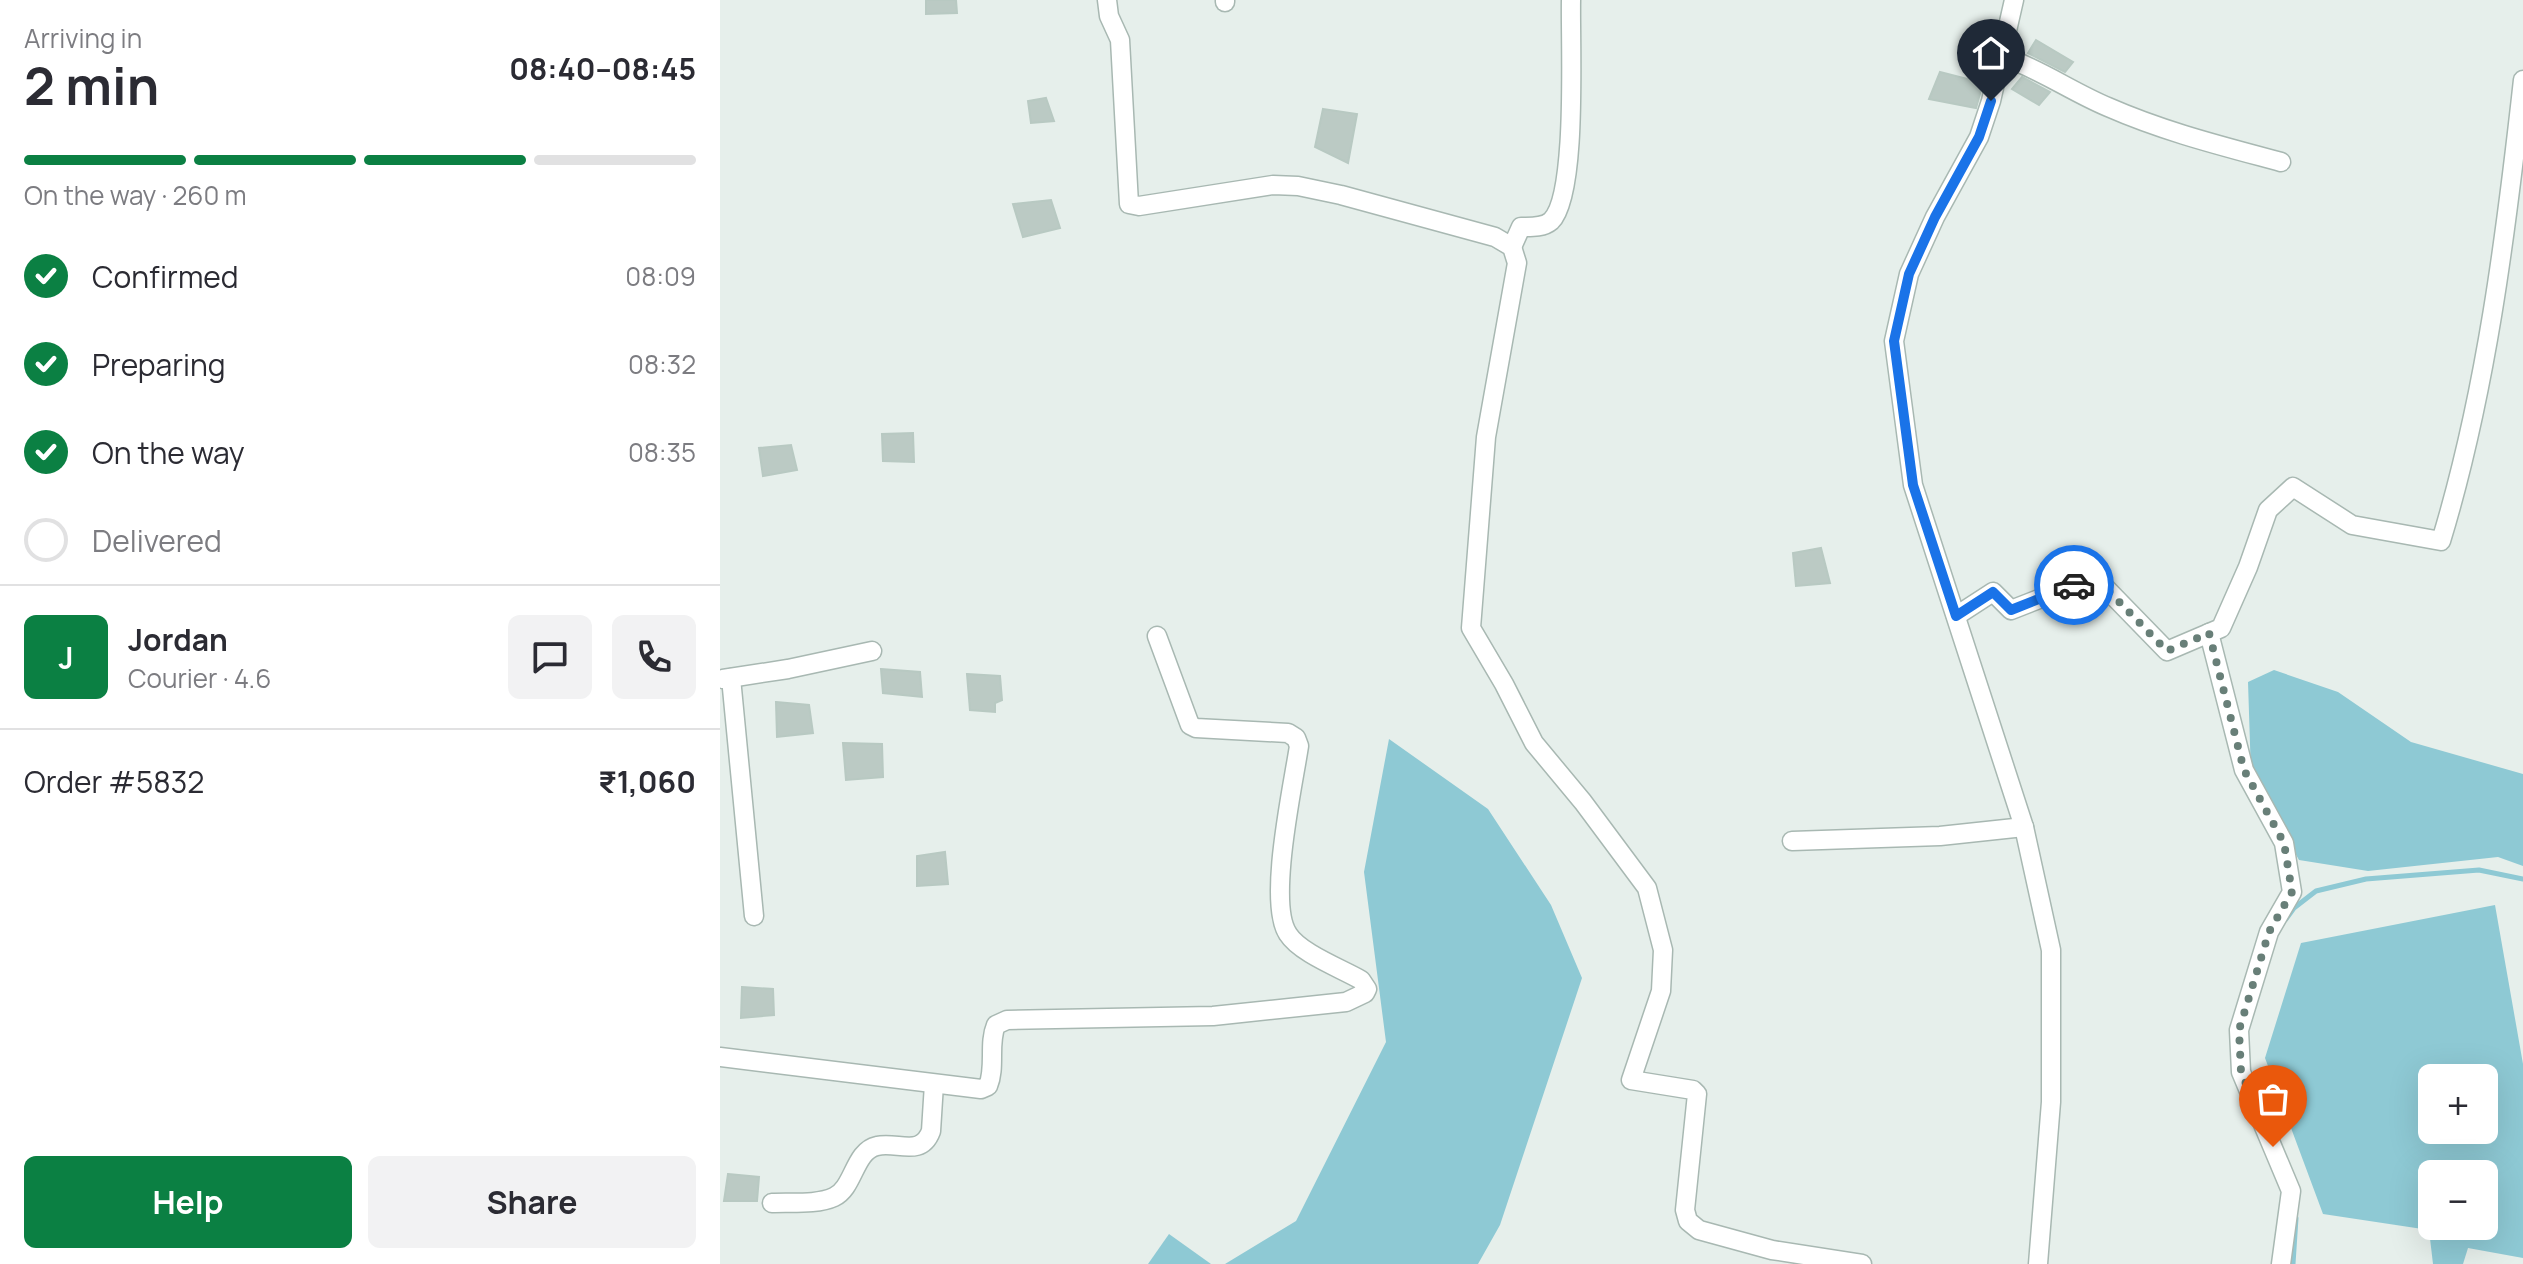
<!DOCTYPE html>
<html lang="en">
<head>
<meta charset="utf-8">
<style>
  :root { --surface:#fff; --page:#f2f2f3; --text:#2b2b33; --muted:#7c7c81; --line:#e1e1e2; --accent:#0b8043 }
  body { margin:0; font-family:Manrope,sans-serif; background:var(--page); color:var(--text); height:100vh; display:flex; flex-direction:column; font-size:30px; white-space:nowrap }
  * { box-sizing:border-box; margin:0 }
  p { font-size:26px; color:var(--muted) }
  .icon { flex:none; width:44px; height:44px; fill:none; stroke:currentColor; stroke-width:2; stroke-linecap:round; stroke-linejoin:round }
  .map { position:relative; flex:1; overflow:hidden }
  .panel { display:flex; flex-direction:column; background:var(--surface); width:720px }
  .panel>* { flex:none }
  .tools { position:absolute; left:1698px; top:1064px; display:grid; gap:16px }
  .tools a { display:grid; place-items:center; width:80px; height:80px; border-radius:12px; background:var(--surface); box-shadow:0 8px 32px #0002; font-size:40px }
  .pin { position:absolute; display:grid; place-items:center; width:68px; height:68px; color:#fff; margin:-82px -34px; border-radius:50% 50% 50% 0; rotate:-45deg; box-shadow:0 0 8px #0007 }
  .pin .icon { rotate:45deg }
  .courier { position:absolute; display:grid; place-items:center; width:80px; height:80px; margin:-40px; border:6px solid #1a73e8; border-radius:50%; background:#fff; color:#222; box-shadow:0 2px 10px #0007 }
  .overview em { font-style:normal; font-weight:700 }
  .overview div { display:flex; flex-direction:column-reverse }
  .overview { display:flex; align-items:center; justify-content:space-between; height:136px; padding:0 24px }
  h1 { font-size:52px; font-weight:700; line-height:60px }
  .bar { display:grid; grid-template-columns:repeat(4,1fr); gap:12px 8px; align-content:center; height:96px; padding:0 24px }
  .bar i { height:10px; border-radius:6px; background:var(--line) }
  .bar .selected { background:var(--accent) }
  .bar p { grid-column:span 4 }
  .line { display:flex; align-items:center; gap:20px; padding:0 24px; border-top:2px solid var(--line) }
  .line div { flex:1 }
  .round { display:grid; place-items:center; flex:none; width:84px; height:84px; border-radius:12px; background:var(--page) }
  ol { padding:0 24px; list-style:none }
  li { display:flex; align-items:center; gap:24px; height:88px }
  li p { margin-inline-start:auto }
  li .icon { padding:8px; border-radius:50%; background:var(--accent); color:#fff; stroke-width:4 }
  li:last-child { color:var(--muted) }
  li i { width:44px; height:44px; border:4px solid var(--line); border-radius:50% }
  .cta { display:flex; gap:16px; margin-top:auto; padding:16px 24px }
  .cta a { flex:1; height:92px; border-radius:12px; background:var(--accent); color:#fff; font-size:32px; font-weight:700; line-height:92px; text-align:center }
  .cta a+a { background:var(--page); color:var(--text) }
  main { display:flex; flex:1; min-height:0 }
  .map>svg:first-child { display:block }
  .water { fill:#8ec9d4; fill-rule:evenodd }
  .lines { fill:none; stroke-linecap:round; stroke-linejoin:round }
  .stream { stroke:#8ec9d4; stroke-width:5 }
  .building { fill:#bbcac4; stroke:#b8c9c2; stroke-width:2 }
  .minor-casing { stroke:#a8b8b2; stroke-width:21 }
  .minor { stroke:#fff; stroke-width:18 }
  .done { stroke:#687f78; stroke-width:8; stroke-dasharray:0 14.4 }
  .route { stroke:#1a73e8; stroke-width:10 }
</style>
</head>
<body>
<main>
<section class="panel">
<div class="overview"><div><h1>2 min</h1><p>Arriving in</p></div><em>08:40–08:45</em></div>
<div class="bar"><i class="selected"></i><i class="selected"></i><i class="selected"></i><i></i><p>On the way · 260 m</p></div>
<ol>
<li><svg class="icon" aria-label="check" viewBox="0 0 24 24"><path d="M5 12l5 5 9-10"/></svg>Confirmed<p>08:09</p></li>
<li><svg class="icon" aria-label="check" viewBox="0 0 24 24"><path d="M5 12l5 5 9-10"/></svg>Preparing<p>08:32</p></li>
<li><svg class="icon" aria-label="check" viewBox="0 0 24 24"><path d="M5 12l5 5 9-10"/></svg>On the way<p>08:35</p></li>
<li><i></i>Delivered</li>
</ol>
<div class="line" style="height:144px"><b class="round" style="background:var(--accent);color:#fff">J</b><div><b>Jordan</b><p>Courier · 4.6</p></div><a class="round"><svg class="icon" aria-label="chat" viewBox="0 0 24 24"><path d="M4 5h16v11H9l-5 4z"/></svg></a><a class="round"><svg class="icon" aria-label="phone" viewBox="0 0 24 24"><path d="M5 4h4l2 5-3 2q2 4 5 5l2-3 5 2v4C11 20 4 13 5 4z"/></svg></a></div>
<div class="line" style="height:104px"><div>Order #5832</div><b>₹1,060</b></div>
<div class="cta"><a>Help</a><a>Share</a></div>
</section>
<div class="map">
<svg width="1803" height="1264" viewBox="0 0 1803 1264">
  <rect width="100%" height="100%" fill="#e6efeb"/>
  <g class="water">
    <polygon points="1554,670 1618,692 1691,742 1803,774 1803,866 1778,857 1648,871 1579,860 1531,775 1528,682"/>
    <polygon points="669,739 768,809 831,905 862,978 780,1225 758,1264 505,1264 576,1221 666,1042 644,872"/>
    <path d="M1775 905 1803 1064V1258L1748 1248 1743 1264H1713L1709 1230 1603 1214 1545 1058 1581 943ZM1764 1078V1130H1712V1078ZM1764 1174V1226H1712V1174Z"/>
    <polygon points="449,1234 491,1264 428,1264"/>
  </g>
  <g class="lines">
    <g class="stream">
      <polyline points="1566,919 1574,908 1596,891 1646,879 1759,870 1803,879"/>
      <polyline points="1573,1264 1576,1218"/>
    </g>
  </g>
  <g class="building">
    <polygon points="206,0 236,0 237,13 206,14"/>
    <polygon points="1316,40 1353,62 1345,72 1308,53"/>
    <polygon points="1220,72 1263,83 1256,108 1209,99"/>
    <polygon points="1302,77 1330,92 1319,105 1292,89"/>
    <polygon points="326,98 334,121 311,123 308,101"/>
    <polygon points="603,109 637,114 628,163 595,147"/>
    <polygon points="331,200 340,228 303,237 293,204"/>
    <polygon points="193,433 194,462 163,461 162,434"/>
    <polygon points="71,445 77,470 43,476 39,448"/>
    <polygon points="1101,548 1110,583 1076,586 1073,553"/>
    <polygon points="161,669 200,672 202,697 163,693"/>
    <polygon points="247,674 280,676 282,700 275,703 275,712 250,710"/>
    <polygon points="56,702 89,705 93,733 57,737"/>
    <polygon points="123,743 162,744 163,777 126,780"/>
    <polygon points="225,852 228,884 197,886 197,856"/>
    <polygon points="22,987 53,989 54,1015 21,1018"/>
    <polygon points="8,1174 39,1177 37,1201 4,1201"/>
  </g>
  <g class="lines">
    <defs>
      <g id="minor">
        <polyline points="387,0 389,16 400,40 409,204 419,206 553,185 578,186 621,195 775,237 792,247 797,263 766,437 751,628 784,684 814,743 863,802 927,888 943,950 941,991 911,1080 973,1090 977,1094 965,1210 968,1221 979,1230 1052,1250 1142,1264"/>
        <polyline points="505,0 505,2"/>
        <polyline points="1294,0 1271,101 1259,137 1215,217 1189,274 1174,341 1193,485 1304,827 1331,950 1331,1102 1318,1264"/>
        <path d="M1282 56C1320 69 1352 92 1388 107 1445 132 1502 146 1561 162"/>
        <path d="M792 247 801 227C810 227 823 228 831 221 858 195 850 42 851 0"/>
        <path d="M1236 616 1273 592 1291 610 1375 577 1447 651 1501 628 1528 567 1548 510 1573 487 1632 525 1721 541C1766 393 1786 234 1803 80"/>
        <polyline points="1489,633 1524,770 1564,843 1572,892 1549,932 1519,1030 1521,1072 1571,1191 1561,1264"/>
        <polyline points="11,678 34,916"/>
        <polyline points="3,679 68,669 152,651"/>
        <polyline points="1072,841 1220,836 1304,827"/>
        <path d="M0 1057 261 1089 268 1086C276 1067 268 1044 276 1025L287 1020 493 1016 626 1002 645 993 647 989 641 980C620 968 580 953 568 934 547 903 573 786 579 746L576 738 568 733 476 728 470 725 437 636"/>
        <path d="M52 1203C70 1202 97 1205 114 1197 134 1188 134 1151 157 1146 177 1141 201 1158 211 1131L214 1084"/>
      </g>
    </defs>
    <use href="#minor" class="minor-casing"/>
    <use href="#minor" class="minor"/>
  </g>
  <g class="lines">
    <polyline class="done" points="1354,585 1375,577 1447,651 1489,633 1524,770 1564,843 1572,892 1549,932 1519,1030 1521,1072 1553,1147"/>
    <polyline class="route" points="1271,101 1259,137 1215,217 1189,274 1174,341 1193,485 1236,616 1273,592 1291,610 1354,585"/>
  </g>
</svg>
<div class="tools">
<a>+</a>
<a>−</a>
</div>
<div class="pin" style="left:1553px;top:1147px;background:#ea580c"><svg class="icon" aria-label="bag" viewBox="0 0 24 24"><path d="M5 8h14l-1 12H6zM9 8a3 3 0 0 1 6 0"/></svg></div>
<div class="pin" style="left:1271px;top:101px;background:#1f2937"><svg class="icon" aria-label="home" viewBox="0 0 24 24"><path d="M3 11l9-7 9 7M6 9v11h12V9"/></svg></div>
<div class="courier" style="left:1354px;top:585px"><svg class="icon" aria-label="car" viewBox="0 0 24 24"><path d="M5 17H2v-5l4-1 3-4h7l3 4 3 1v5h-3M9 17h6M6 11h13"/><circle cx="7" cy="17" r="2"/><circle cx="17" cy="17" r="2"/></svg></div>
</div>
</main>
</body>
</html>
